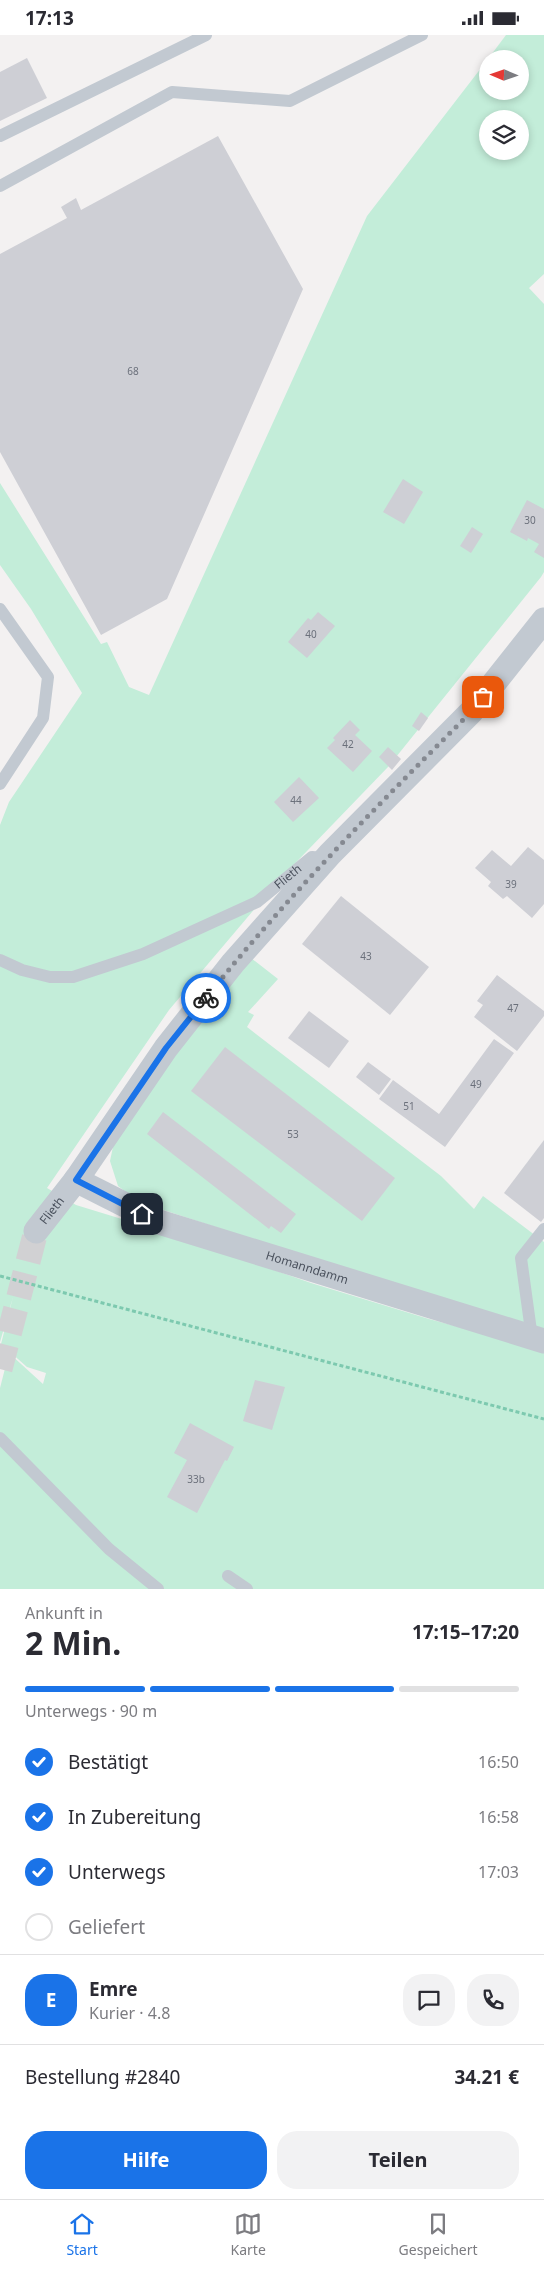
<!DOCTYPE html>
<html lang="de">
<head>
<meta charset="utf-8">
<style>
  :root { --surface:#fff; --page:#f2f2f3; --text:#2b2b33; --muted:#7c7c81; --line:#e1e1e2; --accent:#1a73e8 }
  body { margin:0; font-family:"Noto Sans",sans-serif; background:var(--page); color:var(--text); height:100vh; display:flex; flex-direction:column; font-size:19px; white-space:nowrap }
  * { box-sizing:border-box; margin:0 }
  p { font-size:16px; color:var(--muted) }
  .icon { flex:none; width:28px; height:28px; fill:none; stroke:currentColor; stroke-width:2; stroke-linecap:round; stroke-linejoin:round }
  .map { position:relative; height:1554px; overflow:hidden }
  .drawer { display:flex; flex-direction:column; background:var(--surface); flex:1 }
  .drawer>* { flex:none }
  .needle { width:32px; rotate:272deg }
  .tools { position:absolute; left:479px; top:15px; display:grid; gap:10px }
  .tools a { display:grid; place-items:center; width:50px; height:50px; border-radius:50%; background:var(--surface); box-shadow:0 2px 8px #0003; font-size:25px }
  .pin { position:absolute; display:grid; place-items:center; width:42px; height:42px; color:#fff; margin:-21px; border-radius:10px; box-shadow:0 2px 8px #0006 }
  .courier { position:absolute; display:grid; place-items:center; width:50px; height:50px; margin:-25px; border:4px solid #1a73e8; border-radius:50%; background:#fff; color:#222; box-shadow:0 1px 6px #0007 }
  .head em { font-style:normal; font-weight:700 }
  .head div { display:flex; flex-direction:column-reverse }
  .head { display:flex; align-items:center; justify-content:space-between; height:85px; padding:0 25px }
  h1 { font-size:32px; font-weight:700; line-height:38px }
  .bar { display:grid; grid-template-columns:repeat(4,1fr); gap:8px 5px; align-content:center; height:60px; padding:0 25px }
  .bar i { height:6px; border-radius:4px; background:var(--line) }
  .bar .selected { background:var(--accent) }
  .bar p { grid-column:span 4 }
  .line { display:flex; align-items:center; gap:12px; padding:0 25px; border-top:1px solid var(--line) }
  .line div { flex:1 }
  .round { display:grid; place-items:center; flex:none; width:52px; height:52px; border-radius:20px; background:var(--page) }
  ol { padding:0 25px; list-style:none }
  li { display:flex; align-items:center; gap:15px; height:55px }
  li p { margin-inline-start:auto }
  li .icon { padding:5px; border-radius:50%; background:var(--accent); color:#fff; stroke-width:4 }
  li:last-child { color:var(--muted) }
  li i { width:28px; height:28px; border:2px solid var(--line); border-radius:50% }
  .action { display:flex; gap:10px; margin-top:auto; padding:10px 25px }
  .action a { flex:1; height:58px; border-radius:20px; background:var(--accent); color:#fff; font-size:20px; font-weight:700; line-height:58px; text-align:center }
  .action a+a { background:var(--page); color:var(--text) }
  .status { display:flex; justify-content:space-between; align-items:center; height:35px; padding:0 25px; background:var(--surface); direction:ltr }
  .status svg { height:14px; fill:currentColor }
  .menu { display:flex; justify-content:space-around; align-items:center; height:70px; border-top:1px solid var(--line); background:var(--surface); font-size:14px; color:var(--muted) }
  .menu a { display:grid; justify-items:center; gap:2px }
  .menu .selected { color:var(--accent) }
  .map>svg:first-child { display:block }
  .green { fill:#c3edd9; fill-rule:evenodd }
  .building { fill:#cecfd5 }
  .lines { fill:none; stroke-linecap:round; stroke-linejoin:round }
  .street-tunnel { stroke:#d1d1d3; stroke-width:25; stroke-dasharray:25 12; stroke-linecap:butt }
  .path { stroke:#7dc9af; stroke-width:3; stroke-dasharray:4 2.5; stroke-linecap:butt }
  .lane { stroke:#c2c9d1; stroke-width:12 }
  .street { stroke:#c2c9d1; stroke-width:25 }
  .done { stroke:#858991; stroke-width:5; stroke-dasharray:0 9 }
  .route { stroke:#1a73e8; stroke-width:6 }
  .labels { text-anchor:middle; stroke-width:4.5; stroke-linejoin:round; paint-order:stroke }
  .number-label { font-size:10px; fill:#6b707b }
  .street-label { font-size:12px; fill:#4a515d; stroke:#fff }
</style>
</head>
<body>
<div class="status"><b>17:13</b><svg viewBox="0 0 49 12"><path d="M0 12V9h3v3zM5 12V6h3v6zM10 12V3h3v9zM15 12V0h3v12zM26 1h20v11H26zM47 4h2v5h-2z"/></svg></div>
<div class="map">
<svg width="544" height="1554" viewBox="0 0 544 1554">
  <rect width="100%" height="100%" fill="#f3f1f1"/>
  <g class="green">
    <path d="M506 0H544V239L529 253 544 269V537L541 542 388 732 280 844 169 975 47 1153 76 1170 174 1200 311 1248 429 1284 544 1315V1554H0V1353L9 1318 43 1349 46 1338 27 1332 1 1309 13 1262 0 1307V790L9 767 82 658 31 574 0 530V448L101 609 107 607 129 652 149 660 367 181 488 24V56H520V24H488ZM488 84H520V116H488Z"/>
    <polygon points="251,923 278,944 248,977 254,980 247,992 441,1141 474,1174 483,1161 544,1207 544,1299 139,1167 118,1151 110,1126 114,1107 169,1017"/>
  </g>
  <g class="building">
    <polygon points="27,23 47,63 0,86 0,37"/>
    <polygon points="218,101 303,254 167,564 101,600 0,417 0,219 67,183 61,172 76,163 81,175"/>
    <polygon points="403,444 423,457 404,489 383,477"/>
    <polygon points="527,465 544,474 544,523 534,517 539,509 528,503 527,506 510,497"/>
    <polygon points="472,492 483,499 471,518 460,511"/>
    <polygon points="318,577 335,591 307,623 288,607 308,583 311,585"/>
    <polygon points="421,677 428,683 419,696 412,691"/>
    <polygon points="350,685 360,695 355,700 372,716 353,737 327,713 335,705 333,703"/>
    <polygon points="388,712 401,724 392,735 379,722"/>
    <polygon points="299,742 319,763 293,787 274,767"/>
    <polygon points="528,812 544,825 544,869 532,883 507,861 503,864 488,851 491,847 475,833 492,815 511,831"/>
    <polygon points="341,861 429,932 390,980 302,909"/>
    <polygon points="497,940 544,976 544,981 517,1016 474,982 483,970 477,966"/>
    <polygon points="309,976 349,1006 329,1033 288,1003"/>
    <polygon points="494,1004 514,1018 445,1112 379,1064 393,1045 439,1079"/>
    <polygon points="225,1012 395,1143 362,1186 191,1056"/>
    <polygon points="368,1027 391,1044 379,1060 356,1042"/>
    <polygon points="163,1077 296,1179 281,1198 271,1191 269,1194 147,1099"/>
    <polygon points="544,1105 544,1183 541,1187 504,1158"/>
    <polygon points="255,1345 285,1352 272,1395 243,1386"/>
    <polygon points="190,1388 234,1412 227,1426 225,1425 197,1478 167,1462 187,1425 174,1418"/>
  </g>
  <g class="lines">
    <polyline class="street-tunnel" points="0,1334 36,1196"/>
    <polyline class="path" points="0,1241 544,1384"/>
    <g class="lane">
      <polyline points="0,101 206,0"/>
      <polyline points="0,151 172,57 290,66 422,0"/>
      <polyline points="0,574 48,642 43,683 0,749"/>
      <path id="s1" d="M0 925 22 935 50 942H73L143 919 257 867 312 822 323 823"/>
      <polyline points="532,1303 521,1223 544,1194"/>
      <polyline points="0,1403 109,1514 158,1554"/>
      <polyline points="228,1541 247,1554"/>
    </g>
    <g class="street">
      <path id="s2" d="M76 1145 159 1187 544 1306"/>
      <path id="s3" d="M36 1196 76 1145 166 1013 233 928 330 819 471 677 544 585"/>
    </g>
  </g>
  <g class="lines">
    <path class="done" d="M206 963C287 861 379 769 471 677L483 662"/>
    <polyline class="route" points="142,1179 76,1145 166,1013 206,963"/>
  </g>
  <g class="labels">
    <g class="number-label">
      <text x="133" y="340">68</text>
      <text x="530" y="489">30</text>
      <text x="311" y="603">40</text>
      <text x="348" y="713">42</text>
      <text x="296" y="769">44</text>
      <text x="511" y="853">39</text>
      <text x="366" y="925">43</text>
      <text x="513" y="977">47</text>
      <text x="476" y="1053">49</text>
      <text x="409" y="1075">51</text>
      <text x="293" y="1103">53</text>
      <text x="196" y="1448">33b</text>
    </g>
    <g class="street-label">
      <text dy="4" stroke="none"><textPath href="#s1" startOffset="315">Flieth</textPath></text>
      <text dy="4" stroke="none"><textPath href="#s3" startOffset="26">Flieth</textPath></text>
      <text dy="4" stroke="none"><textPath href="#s2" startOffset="248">Homanndamm</textPath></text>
    </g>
  </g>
</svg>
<div class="tools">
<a><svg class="needle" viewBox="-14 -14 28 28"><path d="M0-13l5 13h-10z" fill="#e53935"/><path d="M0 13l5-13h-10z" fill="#7c7c81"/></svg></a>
<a><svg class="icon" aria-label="layers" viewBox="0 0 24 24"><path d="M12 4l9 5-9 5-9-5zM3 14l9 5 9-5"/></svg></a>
</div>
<div class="pin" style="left:483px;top:662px;background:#ea580c"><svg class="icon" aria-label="bag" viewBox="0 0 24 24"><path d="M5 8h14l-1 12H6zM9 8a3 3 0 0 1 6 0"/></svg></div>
<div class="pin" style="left:142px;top:1179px;background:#1f2937"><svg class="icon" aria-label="home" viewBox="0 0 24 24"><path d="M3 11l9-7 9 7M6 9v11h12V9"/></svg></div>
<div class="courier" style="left:206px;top:963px"><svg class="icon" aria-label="bike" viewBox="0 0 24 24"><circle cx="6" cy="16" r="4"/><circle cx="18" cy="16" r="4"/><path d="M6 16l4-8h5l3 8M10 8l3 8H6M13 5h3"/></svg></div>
</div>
<section class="drawer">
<div class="head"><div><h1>2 Min.</h1><p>Ankunft in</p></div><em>17:15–17:20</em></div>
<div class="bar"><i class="selected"></i><i class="selected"></i><i class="selected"></i><i></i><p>Unterwegs · 90 m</p></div>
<ol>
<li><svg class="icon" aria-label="check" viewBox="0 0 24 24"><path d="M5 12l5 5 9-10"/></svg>Bestätigt<p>16:50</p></li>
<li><svg class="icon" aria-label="check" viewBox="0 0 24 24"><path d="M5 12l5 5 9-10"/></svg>In Zubereitung<p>16:58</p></li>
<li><svg class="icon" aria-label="check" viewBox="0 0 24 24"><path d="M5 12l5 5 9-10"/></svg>Unterwegs<p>17:03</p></li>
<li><i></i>Geliefert</li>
</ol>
<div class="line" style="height:90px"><b class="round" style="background:var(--accent);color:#fff">E</b><div><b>Emre</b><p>Kurier · 4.8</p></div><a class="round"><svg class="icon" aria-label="chat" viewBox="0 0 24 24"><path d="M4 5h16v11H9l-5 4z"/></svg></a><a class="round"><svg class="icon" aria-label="phone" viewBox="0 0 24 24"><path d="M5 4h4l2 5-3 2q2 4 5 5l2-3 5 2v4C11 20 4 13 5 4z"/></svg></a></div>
<div class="line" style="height:65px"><div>Bestellung #2840</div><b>34.21 €</b></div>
<div class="action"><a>Hilfe</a><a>Teilen</a></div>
</section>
<nav class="menu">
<a class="selected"><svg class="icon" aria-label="home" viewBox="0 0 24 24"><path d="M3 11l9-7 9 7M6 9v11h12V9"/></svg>Start</a>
<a><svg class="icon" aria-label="map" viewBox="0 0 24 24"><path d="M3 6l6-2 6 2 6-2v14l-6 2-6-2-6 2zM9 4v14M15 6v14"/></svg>Karte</a>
<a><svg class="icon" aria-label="saved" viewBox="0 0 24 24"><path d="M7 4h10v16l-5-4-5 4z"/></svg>Gespeichert</a>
</nav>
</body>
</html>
